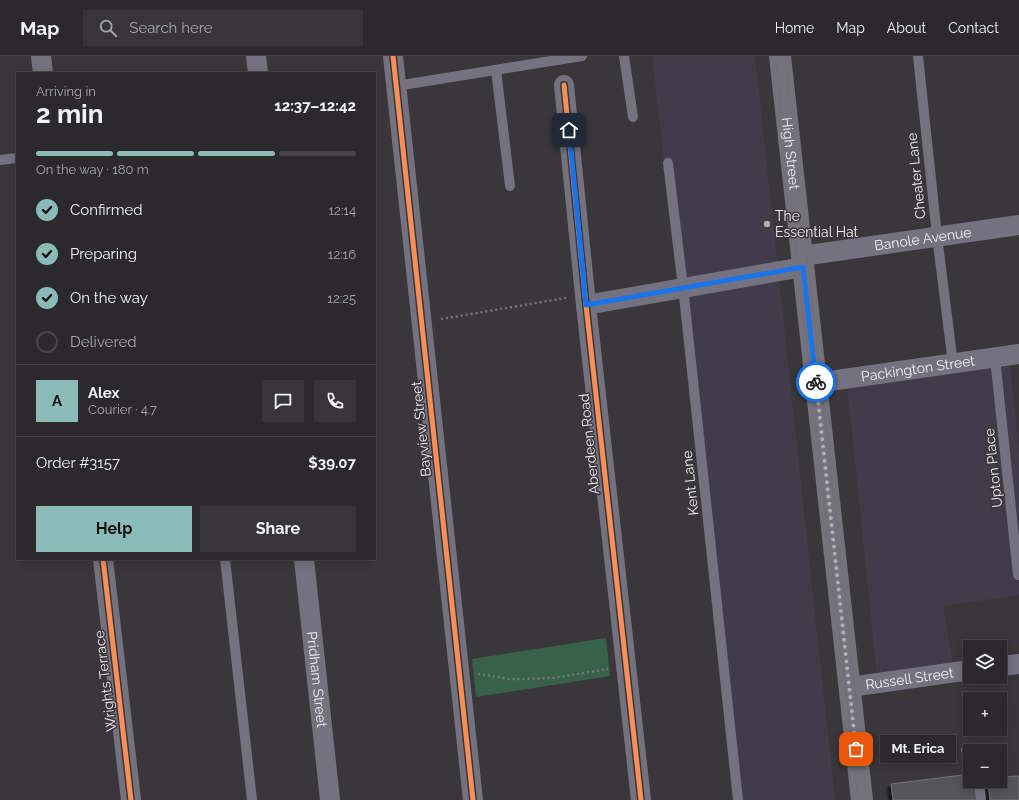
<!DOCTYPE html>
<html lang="en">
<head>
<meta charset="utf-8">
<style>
  :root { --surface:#2c292c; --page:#383538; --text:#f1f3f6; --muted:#a6a6a9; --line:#484548; --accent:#8bbbb9 }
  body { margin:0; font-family:Raleway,sans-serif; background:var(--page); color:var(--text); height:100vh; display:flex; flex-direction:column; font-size:15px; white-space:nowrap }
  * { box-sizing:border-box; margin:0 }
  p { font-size:13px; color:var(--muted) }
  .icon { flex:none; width:22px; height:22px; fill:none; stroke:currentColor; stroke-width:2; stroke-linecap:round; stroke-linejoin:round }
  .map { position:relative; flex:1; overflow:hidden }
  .details { position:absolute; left:16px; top:16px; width:360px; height:488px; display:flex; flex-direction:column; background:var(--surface); border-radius:0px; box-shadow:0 2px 10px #0003,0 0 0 1px var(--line) }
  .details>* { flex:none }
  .buttons { position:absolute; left:963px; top:584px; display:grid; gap:8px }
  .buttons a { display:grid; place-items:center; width:44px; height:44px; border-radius:0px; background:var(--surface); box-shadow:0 2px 10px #0003,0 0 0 1px var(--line); font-size:20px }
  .pin { position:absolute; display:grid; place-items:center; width:34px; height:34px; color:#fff; margin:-17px; border-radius:8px; box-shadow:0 2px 6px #0006 }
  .courier { position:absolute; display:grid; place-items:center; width:40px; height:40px; margin:-20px; border:3px solid #1a73e8; border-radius:50%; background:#fff; color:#222; box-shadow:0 1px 5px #0007 }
  .bubble { position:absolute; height:28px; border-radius:0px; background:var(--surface); box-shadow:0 2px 10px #0003,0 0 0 1px var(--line); font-size:13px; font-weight:700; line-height:28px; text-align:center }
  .overview em { font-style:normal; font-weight:700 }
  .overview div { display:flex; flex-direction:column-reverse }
  .overview { display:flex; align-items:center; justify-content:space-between; height:68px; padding:0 20px }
  h1 { font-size:26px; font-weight:700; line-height:30px }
  .bar { display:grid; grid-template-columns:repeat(4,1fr); gap:6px 4px; align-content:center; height:48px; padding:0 20px }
  .bar i { height:5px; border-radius:3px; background:var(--line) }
  .bar .on { background:var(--accent) }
  .bar p { grid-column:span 4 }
  .line { display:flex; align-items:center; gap:10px; padding:0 20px; border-top:1px solid var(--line) }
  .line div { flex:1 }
  .round { display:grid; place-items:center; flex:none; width:42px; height:42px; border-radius:0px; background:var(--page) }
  ol { padding:0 20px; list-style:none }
  li { display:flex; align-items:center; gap:12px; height:44px }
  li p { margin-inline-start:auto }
  li .icon { padding:4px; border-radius:50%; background:var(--accent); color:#111; stroke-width:4 }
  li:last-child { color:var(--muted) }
  li i { width:22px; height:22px; border:2px solid var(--line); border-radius:50% }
  .cta { display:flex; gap:8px; margin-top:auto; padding:8px 20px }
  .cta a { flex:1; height:46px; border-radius:0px; background:var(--accent); color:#111; font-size:16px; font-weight:700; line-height:46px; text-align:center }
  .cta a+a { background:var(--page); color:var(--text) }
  header { display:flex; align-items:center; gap:24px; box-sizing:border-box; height:56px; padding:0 20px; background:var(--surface); border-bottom:1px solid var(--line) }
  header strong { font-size:19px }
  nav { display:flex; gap:22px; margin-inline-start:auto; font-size:14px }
  .search { width:280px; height:36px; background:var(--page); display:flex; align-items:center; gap:10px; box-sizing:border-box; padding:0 14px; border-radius:0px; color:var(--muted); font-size:15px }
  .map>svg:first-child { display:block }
  .commercial { fill:#423b4a }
  .green { fill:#376249 }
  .building { fill:#575458; stroke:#747275; filter:url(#shadow) }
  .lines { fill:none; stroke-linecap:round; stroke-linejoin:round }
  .path { stroke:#77757e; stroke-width:2.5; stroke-dasharray:2 3; stroke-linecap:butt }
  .service { stroke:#75727f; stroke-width:10 }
  .minor { stroke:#75727f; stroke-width:20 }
  .primary { stroke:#74727c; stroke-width:22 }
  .tram { stroke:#716f76; stroke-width:1 }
  .cycleway-casing { stroke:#3b363c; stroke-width:8 }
  .cycleway { stroke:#f78f57; stroke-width:5 }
  .done { stroke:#b1adb1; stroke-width:4; stroke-dasharray:0 7.2 }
  .route { stroke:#1a73e8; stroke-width:5 }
  .poi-dot { fill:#b1adb1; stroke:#3b363c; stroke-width:1.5 }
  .labels { text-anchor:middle; stroke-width:3; stroke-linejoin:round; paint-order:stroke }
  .street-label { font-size:14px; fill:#f1edf1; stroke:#3b363c }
  .poi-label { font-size:14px; fill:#f1edf1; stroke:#3b363c; text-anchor:start }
</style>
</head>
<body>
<header>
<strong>Map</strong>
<div class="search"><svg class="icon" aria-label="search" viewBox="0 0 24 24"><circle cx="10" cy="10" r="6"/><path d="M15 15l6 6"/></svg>Search here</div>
<nav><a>Home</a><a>Map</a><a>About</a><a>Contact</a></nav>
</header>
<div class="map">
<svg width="1019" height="744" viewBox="0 0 1019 744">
  <defs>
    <filter id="shadow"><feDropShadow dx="-3.5" dy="3.5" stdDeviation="1" flood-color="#0009"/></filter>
  </defs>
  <rect width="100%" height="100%" fill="#3a373b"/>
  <g class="commercial">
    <polygon points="652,0 755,0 835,744 737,744"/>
    <polygon points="1010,308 1019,397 1019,539 943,550 954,613 877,620 847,328"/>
  </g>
  <polygon class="green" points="606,582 610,620 476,641 472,603"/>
  <g class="building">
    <polygon points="970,718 970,725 975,725 978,744 893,744 891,728"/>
    <polygon points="1019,720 1019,744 990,744 988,725 1000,725 1000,721"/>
  </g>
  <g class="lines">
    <g class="path">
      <polyline points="441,263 566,242"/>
      <polyline points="478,618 492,620 508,623 525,623 552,622 608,613"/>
    </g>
    <g class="service">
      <polyline points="624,0 633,61"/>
      <polyline points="918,0 937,180 953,308"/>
      <polyline points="496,14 510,130"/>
      <polyline points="396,30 582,0"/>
      <polyline points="0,104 17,102"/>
      <polyline points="668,107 683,231 738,744"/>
      <polyline points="995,302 1018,519"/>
      <polyline points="225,503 252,744"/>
      <polyline points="966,694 970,697"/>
      <polyline points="979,725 981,744"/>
    </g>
    <g class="minor">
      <polyline points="41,0 43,17"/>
      <polyline points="256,0 258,17"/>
      <polyline points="393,0 473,744"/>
      <polyline points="564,29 586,249 641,744"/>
      <path id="s1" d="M802 200 1019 169"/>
      <polyline points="586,249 803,211"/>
      <path id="s2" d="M816 327 1019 298"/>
      <polyline points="103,503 131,744"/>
      <path id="s3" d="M304 503 330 744"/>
      <polyline points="1000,610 1019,608"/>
      <path id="s4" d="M850 631 970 614"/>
    </g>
    <path class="primary" id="s5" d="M780 0 862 744"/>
    <g class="tram">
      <polyline points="775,0 858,744"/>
      <polyline points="785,0 867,744"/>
    </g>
    <defs>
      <g id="cycleway">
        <polyline points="393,0 473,744"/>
        <polyline points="564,29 586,249 641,744"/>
        <polyline points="103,503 131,744"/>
      </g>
    </defs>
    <use href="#cycleway" class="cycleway-casing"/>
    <use href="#cycleway" class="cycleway"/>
  </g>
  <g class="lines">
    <polyline class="done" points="816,326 856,693"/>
    <polyline class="route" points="569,74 586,249 803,211 816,326"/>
  </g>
  <circle class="poi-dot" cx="767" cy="168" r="4"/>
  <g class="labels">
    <g class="street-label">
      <text dy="5" stroke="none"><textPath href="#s5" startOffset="98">High Street</textPath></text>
      <text transform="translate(916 120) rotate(-96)" y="5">Cheater Lane</text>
      <text dy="5" stroke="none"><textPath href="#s1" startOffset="122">Banole Avenue</textPath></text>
      <text dy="5" stroke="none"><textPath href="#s2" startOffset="103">Packington Street</textPath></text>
      <text transform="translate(421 373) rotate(-96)" y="5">Bayview Street</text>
      <text transform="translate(589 388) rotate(-96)" y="5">Aberdeen Road</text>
      <text transform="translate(993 412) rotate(-96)" y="5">Upton Place</text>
      <text transform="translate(690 427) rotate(-96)" y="5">Kent Lane</text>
      <text dy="5" stroke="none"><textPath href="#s4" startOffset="60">Russell Street</textPath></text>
      <text dy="5" stroke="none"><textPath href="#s3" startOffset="121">Pridham Street</textPath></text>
      <text transform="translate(105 625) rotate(-97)" y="5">Wrights Terrace</text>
    </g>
    <g class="poi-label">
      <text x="775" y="165">The<tspan x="775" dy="16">Essential Hat</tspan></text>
    </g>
  </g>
</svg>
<div class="buttons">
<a><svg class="icon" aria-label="layers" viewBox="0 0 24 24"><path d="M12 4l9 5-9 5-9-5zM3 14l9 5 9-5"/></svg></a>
<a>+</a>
<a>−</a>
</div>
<div class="pin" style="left:856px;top:693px;background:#ea580c"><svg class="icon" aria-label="bag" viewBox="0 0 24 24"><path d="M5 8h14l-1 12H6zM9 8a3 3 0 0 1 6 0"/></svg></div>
<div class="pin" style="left:569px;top:74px;background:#1f2937"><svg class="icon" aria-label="home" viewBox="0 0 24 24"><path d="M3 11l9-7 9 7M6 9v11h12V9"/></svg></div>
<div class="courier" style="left:816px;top:326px"><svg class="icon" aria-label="bike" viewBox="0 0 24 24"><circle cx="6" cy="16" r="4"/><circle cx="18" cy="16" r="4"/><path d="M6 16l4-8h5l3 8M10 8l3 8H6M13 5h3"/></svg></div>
<div class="bubble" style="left:880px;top:679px;width:76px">Mt. Erica</div>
<section class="details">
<div class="overview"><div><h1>2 min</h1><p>Arriving in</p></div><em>12:37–12:42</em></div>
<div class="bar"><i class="on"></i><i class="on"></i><i class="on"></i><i></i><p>On the way · 180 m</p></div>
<ol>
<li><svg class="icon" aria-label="check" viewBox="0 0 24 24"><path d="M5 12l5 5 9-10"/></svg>Confirmed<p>12:14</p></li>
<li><svg class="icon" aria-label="check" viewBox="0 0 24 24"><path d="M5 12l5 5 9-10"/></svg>Preparing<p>12:16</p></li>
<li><svg class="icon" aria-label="check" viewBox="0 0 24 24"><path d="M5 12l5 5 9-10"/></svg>On the way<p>12:25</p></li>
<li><i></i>Delivered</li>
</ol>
<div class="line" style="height:72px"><b class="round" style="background:var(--accent);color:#111">A</b><div><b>Alex</b><p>Courier · 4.7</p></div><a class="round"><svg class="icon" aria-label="chat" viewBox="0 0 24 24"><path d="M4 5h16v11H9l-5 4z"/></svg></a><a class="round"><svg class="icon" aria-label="phone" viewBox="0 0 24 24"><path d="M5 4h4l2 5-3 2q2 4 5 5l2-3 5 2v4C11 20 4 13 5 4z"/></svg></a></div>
<div class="line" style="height:52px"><div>Order #3157</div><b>$39.07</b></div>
<div class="cta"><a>Help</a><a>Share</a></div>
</section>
</div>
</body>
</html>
